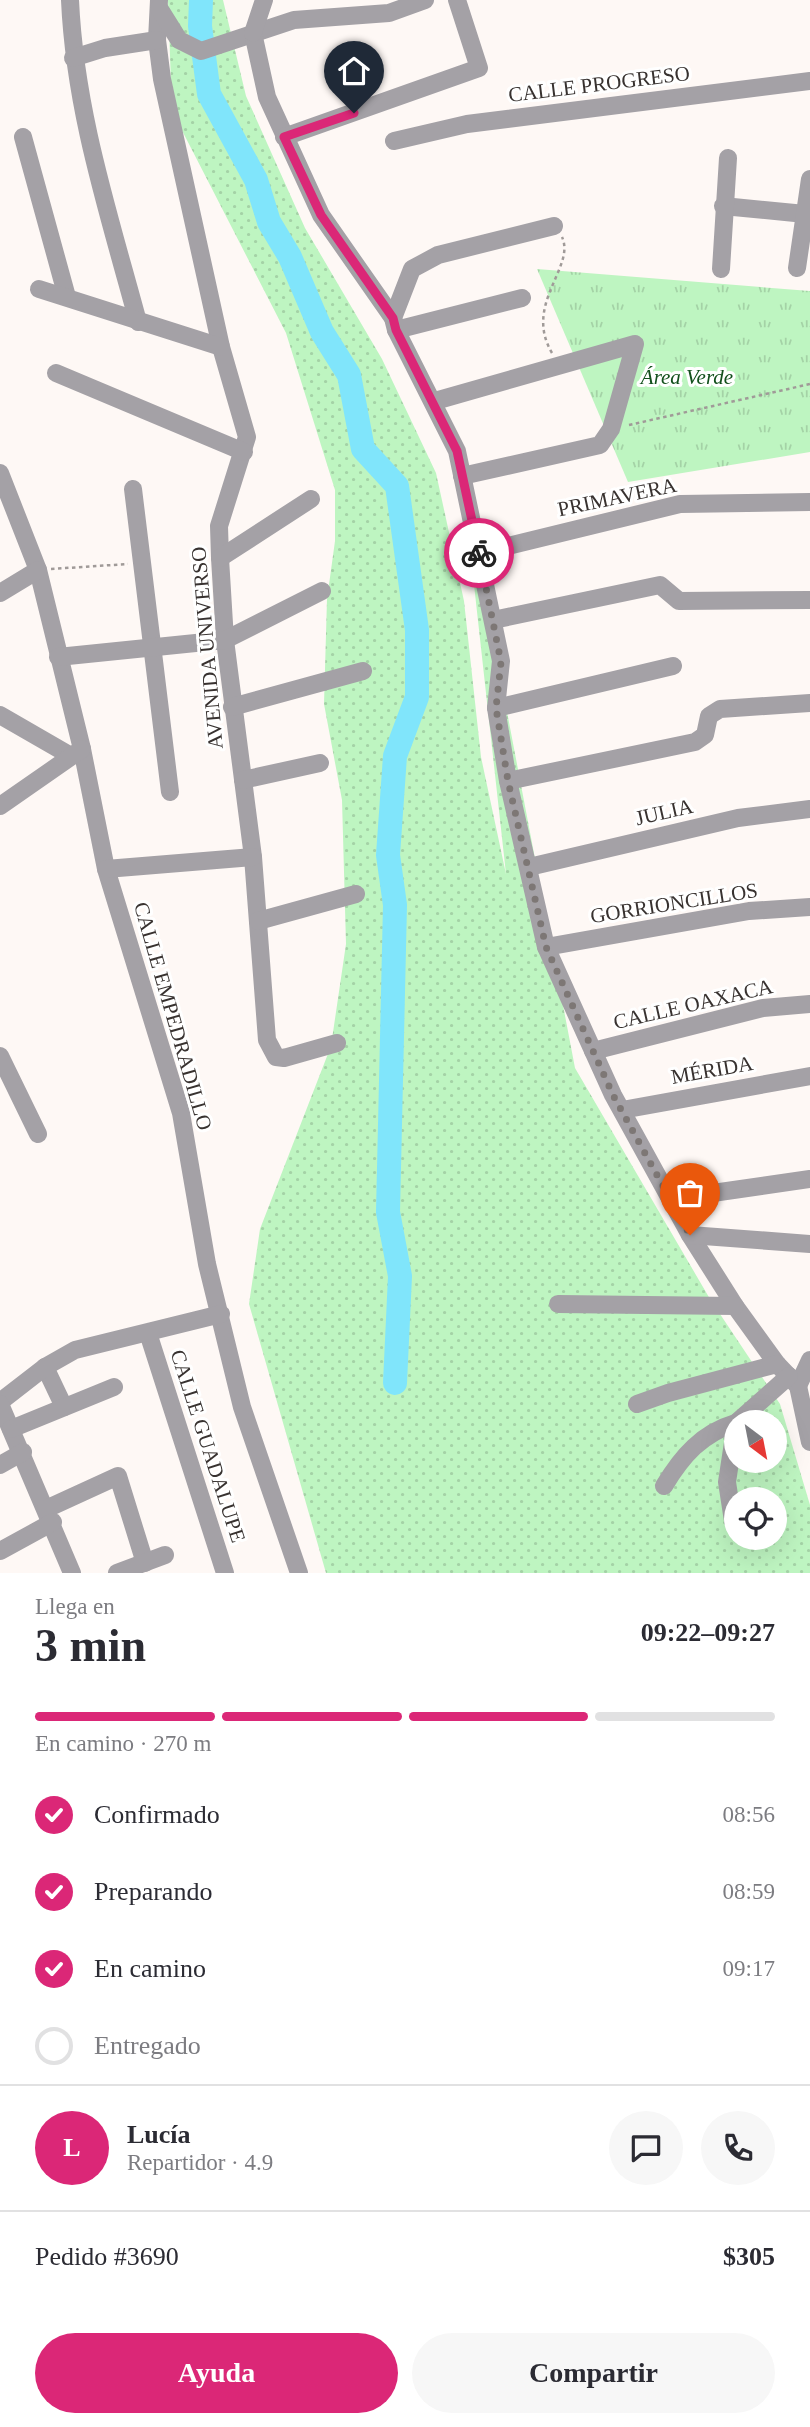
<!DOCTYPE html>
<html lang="es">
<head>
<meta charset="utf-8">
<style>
  :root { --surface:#fff; --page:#f7f7f7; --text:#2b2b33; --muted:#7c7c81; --line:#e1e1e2; --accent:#db2777 }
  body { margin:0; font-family:Georgia,serif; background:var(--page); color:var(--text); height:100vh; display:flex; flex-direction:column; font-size:26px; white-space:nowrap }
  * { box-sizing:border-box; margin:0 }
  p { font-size:23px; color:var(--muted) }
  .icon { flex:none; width:38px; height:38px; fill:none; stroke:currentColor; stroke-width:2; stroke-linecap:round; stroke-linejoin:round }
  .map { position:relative; height:1573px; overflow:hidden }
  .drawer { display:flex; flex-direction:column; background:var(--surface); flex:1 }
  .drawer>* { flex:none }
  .needle { width:46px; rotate:148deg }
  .tools { position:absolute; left:724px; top:1410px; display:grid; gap:14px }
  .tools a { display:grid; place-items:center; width:63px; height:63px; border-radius:50%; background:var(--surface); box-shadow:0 7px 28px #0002; font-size:35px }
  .pin { position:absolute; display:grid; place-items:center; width:60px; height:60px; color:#fff; margin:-72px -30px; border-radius:50% 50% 50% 0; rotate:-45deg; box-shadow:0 0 7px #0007 }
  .pin .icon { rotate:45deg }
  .courier { position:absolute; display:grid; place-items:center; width:70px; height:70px; margin:-35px; border:5px solid #db2777; border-radius:50%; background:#fff; color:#222; box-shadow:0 2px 9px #0007 }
  .summary em { font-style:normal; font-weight:700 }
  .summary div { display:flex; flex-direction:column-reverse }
  .summary { display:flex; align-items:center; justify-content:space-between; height:119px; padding:0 35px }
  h1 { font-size:46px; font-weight:700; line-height:52px }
  .bar { display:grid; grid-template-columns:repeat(4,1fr); gap:10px 7px; align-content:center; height:84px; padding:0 35px }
  .bar i { height:9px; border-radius:5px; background:var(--line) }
  .bar .selected { background:var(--accent) }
  .bar p { grid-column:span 4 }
  .line { display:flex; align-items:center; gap:18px; padding:0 35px; border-top:2px solid var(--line) }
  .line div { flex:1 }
  .round { display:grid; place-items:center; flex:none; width:74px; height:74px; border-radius:37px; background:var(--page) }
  ol { padding:0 35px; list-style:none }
  li { display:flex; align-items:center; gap:21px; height:77px }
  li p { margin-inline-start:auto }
  li .icon { padding:7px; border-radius:50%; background:var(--accent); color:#fff; stroke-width:4 }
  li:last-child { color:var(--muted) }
  li i { width:38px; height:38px; border:4px solid var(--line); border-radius:50% }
  .action { display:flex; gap:14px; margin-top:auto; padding:14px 35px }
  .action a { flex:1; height:80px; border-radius:42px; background:var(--accent); color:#fff; font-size:28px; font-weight:700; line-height:80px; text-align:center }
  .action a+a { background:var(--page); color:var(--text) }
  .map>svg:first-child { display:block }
  .grass { fill:url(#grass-dots); fill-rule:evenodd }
  .park { fill:url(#park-tufts) }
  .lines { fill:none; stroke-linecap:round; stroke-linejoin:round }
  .river { stroke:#80e5fb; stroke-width:24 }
  .path { stroke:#a09a98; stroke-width:2.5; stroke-dasharray:3.5 3.5; stroke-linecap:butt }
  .minor { stroke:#a4a1a6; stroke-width:18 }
  .done { stroke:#7d7775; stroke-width:7; stroke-dasharray:0 12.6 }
  .route { stroke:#db2777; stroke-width:9 }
  .labels { text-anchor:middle; stroke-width:6; stroke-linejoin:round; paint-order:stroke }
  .street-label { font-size:21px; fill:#383230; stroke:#fff }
  .park-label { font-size:21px; font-style:italic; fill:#12501c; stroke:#fff }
</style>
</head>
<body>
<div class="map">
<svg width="810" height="1573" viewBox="0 0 810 1573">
  <defs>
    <pattern id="grass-dots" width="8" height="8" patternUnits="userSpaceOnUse" patternTransform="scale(1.75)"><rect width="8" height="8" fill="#bef5c1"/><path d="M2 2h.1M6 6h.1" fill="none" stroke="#a4d2a6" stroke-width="1.8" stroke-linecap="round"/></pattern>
    <pattern id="park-tufts" width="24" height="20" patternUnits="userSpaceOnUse" patternTransform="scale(1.75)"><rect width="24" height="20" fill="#bef5c1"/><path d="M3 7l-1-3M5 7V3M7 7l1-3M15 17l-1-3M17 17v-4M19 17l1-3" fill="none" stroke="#a4d2a6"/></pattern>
  </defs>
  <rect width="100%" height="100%" fill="#fef8f5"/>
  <path class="grass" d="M168 0H223L246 96 305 228 382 359 436 473 464 601 481 757 506 874 462 476 575 1068 710 1299 780 1404 810 1505V1573H326L249 1304 260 1229 331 1046 346 944 342 800 324 704 327 599 335 541V490L286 333 172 111ZM737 1423H775V1461H737ZM737 1500H775V1538H737Z"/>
  <polygon class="park" points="537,269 810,291 810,452 628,482"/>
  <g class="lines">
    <polyline class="river" points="201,0 200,26 209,94 256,180 269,222 290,257 322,332 349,375 363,449 397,486 417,630 417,697 395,756 388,855 395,905 388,1212 400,1276 395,1383"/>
    <g class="path">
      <path d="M552 353C523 304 576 267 562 237"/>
      <polyline points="629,425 810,384"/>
      <polyline points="51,569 128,564"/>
    </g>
    <g class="minor">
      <path d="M70 0C75 112 109 214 138 322"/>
      <polyline points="159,0 157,40 162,79 221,347 247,437 219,526 220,558 225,640 253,857 267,1040 276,1057 284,1058 337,1043"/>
      <polyline points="159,8 179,40 201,51 294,20 389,13 425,0"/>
      <polyline points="253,33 267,97 321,215 393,318 396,330 457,451 501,661 496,708 508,781 546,947 613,1095 690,1235 735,1306 777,1364 798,1386 810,1442"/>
      <polyline points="253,33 264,0"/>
      <polyline points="73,58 105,48 157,40"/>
      <polyline points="23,137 67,297"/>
      <polyline points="284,137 479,68 457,0"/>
      <polyline points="394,141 467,124 810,81"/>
      <polyline points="723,206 805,214"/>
      <polyline points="797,268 810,179"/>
      <polyline points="721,269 728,158"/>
      <polyline points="39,289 221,347"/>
      <polyline points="393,318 412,269 438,255 554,226"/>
      <polyline points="396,330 522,298"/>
      <polyline points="56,373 244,452"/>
      <polyline points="435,401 635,344 611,429 600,445 462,476"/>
      <polyline points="0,473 38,570 82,749 106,869 181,1113 207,1264 242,1407 299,1573"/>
      <polyline points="133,489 170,792"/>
      <polyline points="479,553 680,504 810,502"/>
      <polyline points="220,558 311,499"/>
      <polyline points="0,593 38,570"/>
      <polyline points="493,620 660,585 679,601 810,600"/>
      <polyline points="58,657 225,640 322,591"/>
      <polyline points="232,707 363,671"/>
      <polyline points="496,708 673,666"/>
      <polyline points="0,715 71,756"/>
      <polyline points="243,780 320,763"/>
      <polyline points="508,781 695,742 705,735 709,716 720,709 810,703"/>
      <polyline points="0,806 82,749"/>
      <polyline points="529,867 738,818 810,809"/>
      <polyline points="106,869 253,857"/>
      <polyline points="258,921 356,894"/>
      <polyline points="546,947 749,911 810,907"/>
      <polyline points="593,1051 763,1008 810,1004"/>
      <polyline points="0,1056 38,1134"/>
      <polyline points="622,1110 810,1076"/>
      <polyline points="671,1199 810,1179"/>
      <polyline points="690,1235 810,1244"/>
      <polyline points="558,1304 735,1306"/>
      <polyline points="148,1333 225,1573"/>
      <polyline points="45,1367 64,1407"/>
      <polyline points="798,1386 810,1360"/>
      <polyline points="0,1402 45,1367 75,1350 221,1314"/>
      <polyline points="0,1404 72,1573"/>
      <polyline points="637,1404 668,1393 777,1364"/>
      <polyline points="11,1429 114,1387"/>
      <polyline points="0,1465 23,1452"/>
      <path d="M664 1486C682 1456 702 1433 736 1423"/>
      <polyline points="46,1509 118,1476 145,1563"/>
      <polyline points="733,1521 727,1482 736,1423 789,1376"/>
      <polyline points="0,1551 53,1522"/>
      <polyline points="117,1573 165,1555"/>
    </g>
  </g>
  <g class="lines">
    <polyline class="done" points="479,553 501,662 496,708 508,781 546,947 613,1095 690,1235"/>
    <polyline class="route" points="354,113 284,137 321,215 393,318 396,330 457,451 479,553"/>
  </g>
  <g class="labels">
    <g class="street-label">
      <text transform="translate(599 84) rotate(-7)" y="7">CALLE PROGRESO</text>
      <text transform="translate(617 497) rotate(-12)" y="7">PRIMAVERA</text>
      <text transform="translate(207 648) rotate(-95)" y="7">AVENIDA UNIVERSO</text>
      <text transform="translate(664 812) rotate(-13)" y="7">JULIA</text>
      <text transform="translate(674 903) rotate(-9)" y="7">GORRIONCILLOS</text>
      <text transform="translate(693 1004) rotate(-13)" y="7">CALLE OAXACA</text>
      <text transform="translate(173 1016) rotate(74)" y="7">CALLE EMPEDRADILLO</text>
      <text transform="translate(712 1070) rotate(-10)" y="7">MÉRIDA</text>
      <text transform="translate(208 1446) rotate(72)" y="7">CALLE GUADALUPE</text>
    </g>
    <g class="park-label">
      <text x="687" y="384">Área Verde</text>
    </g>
  </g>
</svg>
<div class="tools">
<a><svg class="needle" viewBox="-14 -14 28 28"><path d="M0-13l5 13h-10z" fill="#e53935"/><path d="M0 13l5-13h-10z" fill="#7c7c81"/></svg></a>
<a><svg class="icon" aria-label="locate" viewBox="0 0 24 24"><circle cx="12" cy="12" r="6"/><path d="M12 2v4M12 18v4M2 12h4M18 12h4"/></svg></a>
</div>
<div class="pin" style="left:690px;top:1235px;background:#ea580c"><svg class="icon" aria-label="bag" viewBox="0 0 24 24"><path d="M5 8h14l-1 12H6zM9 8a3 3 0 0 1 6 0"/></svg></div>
<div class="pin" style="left:354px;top:113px;background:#1f2937"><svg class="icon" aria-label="home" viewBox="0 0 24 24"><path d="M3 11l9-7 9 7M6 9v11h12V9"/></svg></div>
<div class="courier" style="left:479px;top:553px"><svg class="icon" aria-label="bike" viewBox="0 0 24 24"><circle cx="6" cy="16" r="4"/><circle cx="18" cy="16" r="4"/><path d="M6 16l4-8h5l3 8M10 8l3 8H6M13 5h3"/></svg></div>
</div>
<section class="drawer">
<div class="summary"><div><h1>3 min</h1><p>Llega en</p></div><em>09:22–09:27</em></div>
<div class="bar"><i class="selected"></i><i class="selected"></i><i class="selected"></i><i></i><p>En camino · 270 m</p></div>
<ol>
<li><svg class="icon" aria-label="check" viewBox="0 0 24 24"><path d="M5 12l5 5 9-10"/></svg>Confirmado<p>08:56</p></li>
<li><svg class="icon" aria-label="check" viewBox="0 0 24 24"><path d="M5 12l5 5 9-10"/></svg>Preparando<p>08:59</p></li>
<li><svg class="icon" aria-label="check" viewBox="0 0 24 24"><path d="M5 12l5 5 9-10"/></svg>En camino<p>09:17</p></li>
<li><i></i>Entregado</li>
</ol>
<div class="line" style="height:126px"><b class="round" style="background:var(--accent);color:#fff">L</b><div><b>Lucía</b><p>Repartidor · 4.9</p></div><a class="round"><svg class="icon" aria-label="chat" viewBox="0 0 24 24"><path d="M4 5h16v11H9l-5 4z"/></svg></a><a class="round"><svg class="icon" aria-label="phone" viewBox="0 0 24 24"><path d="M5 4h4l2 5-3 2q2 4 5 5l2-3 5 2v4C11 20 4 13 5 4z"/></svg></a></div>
<div class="line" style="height:91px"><div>Pedido #3690</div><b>$305</b></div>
<div class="action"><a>Ayuda</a><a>Compartir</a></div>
</section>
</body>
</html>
